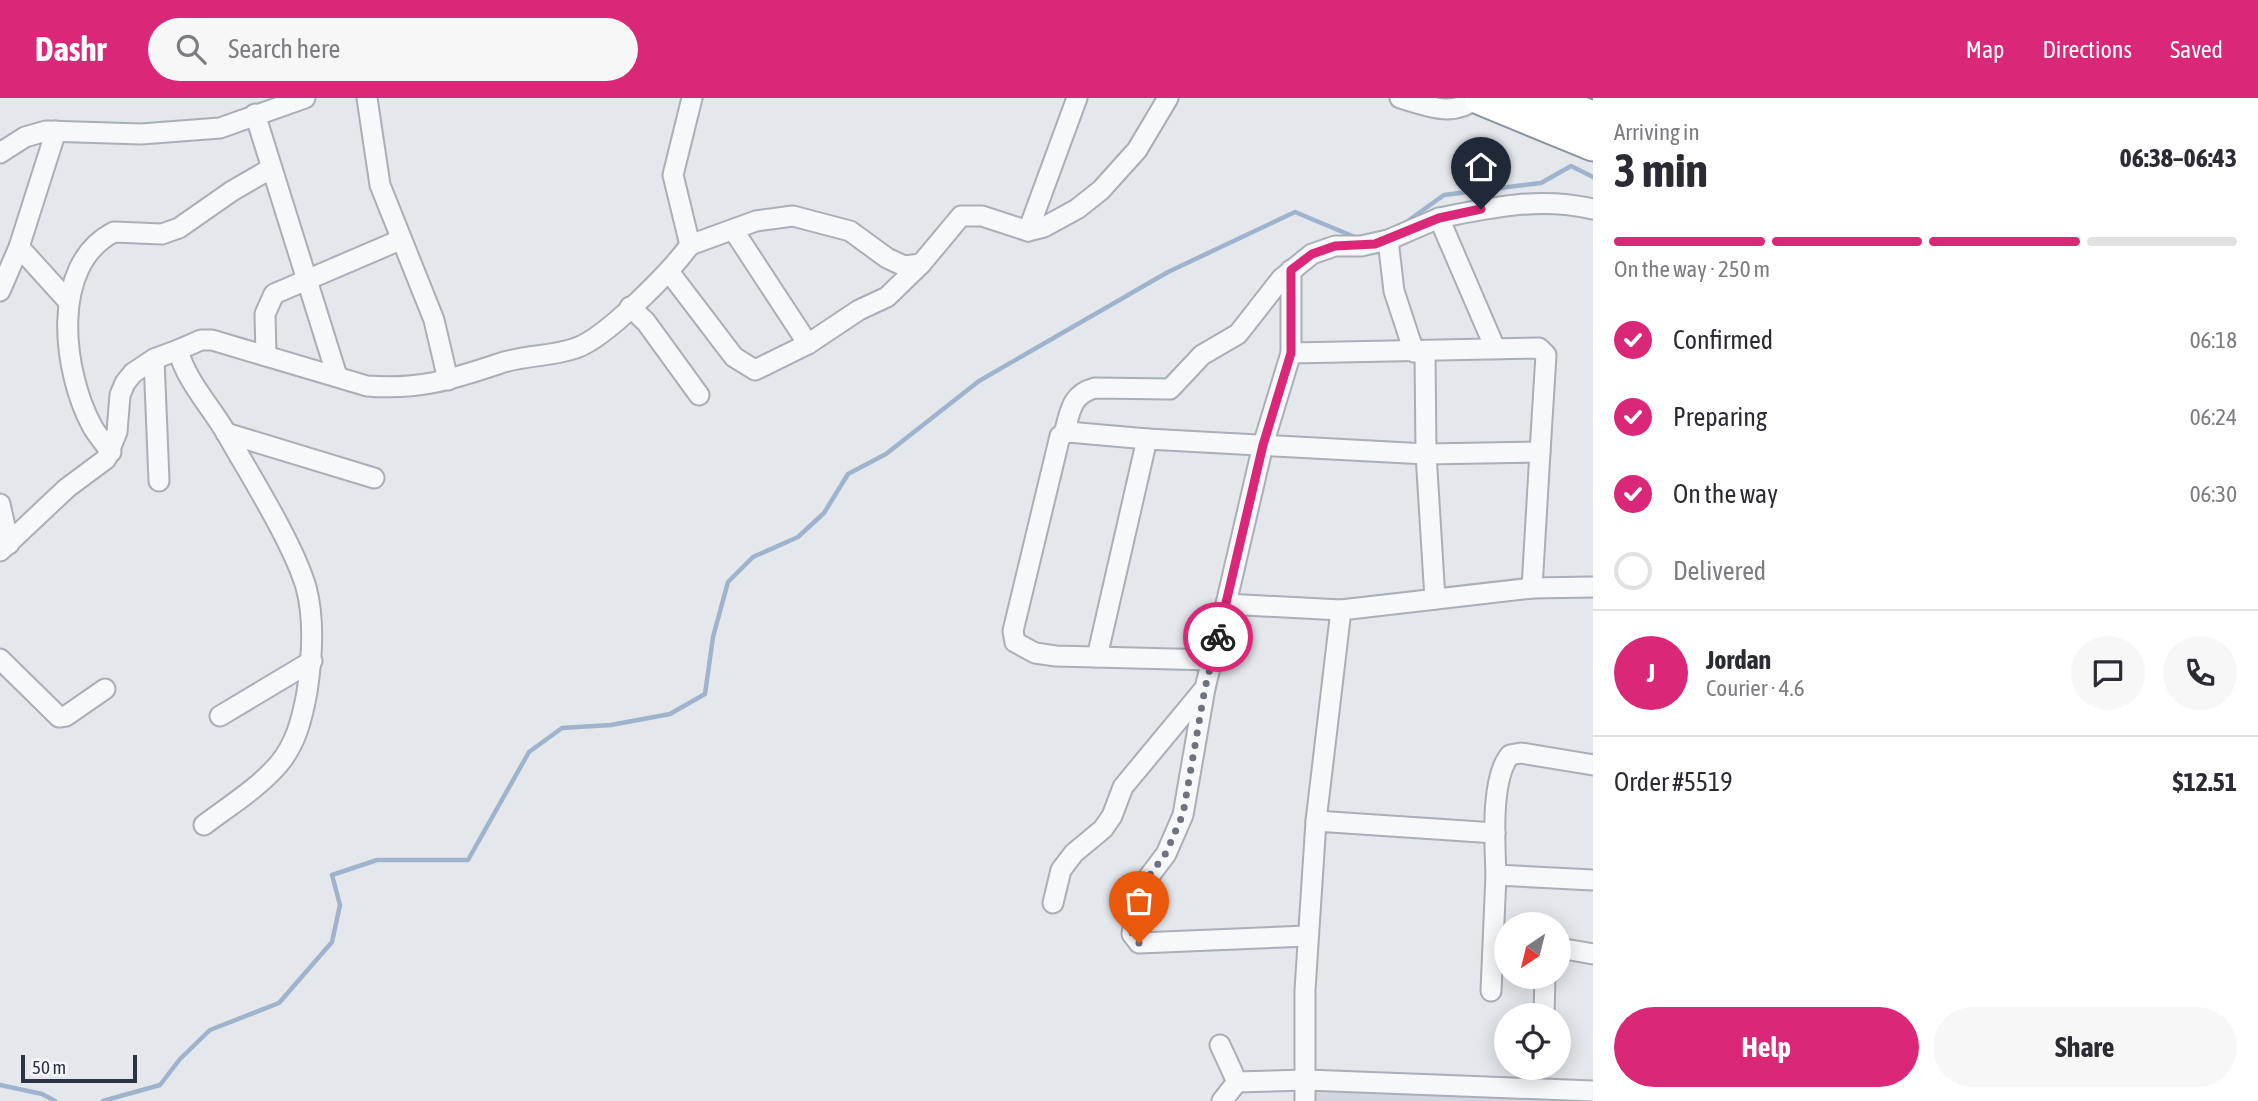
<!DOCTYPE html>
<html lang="en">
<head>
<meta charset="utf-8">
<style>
  :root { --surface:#fff; --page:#f7f7f7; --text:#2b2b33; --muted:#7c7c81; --line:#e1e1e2; --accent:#db2777 }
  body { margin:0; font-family:"Asap Condensed",sans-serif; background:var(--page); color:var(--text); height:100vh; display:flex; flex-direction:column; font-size:26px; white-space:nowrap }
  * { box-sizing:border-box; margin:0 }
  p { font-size:23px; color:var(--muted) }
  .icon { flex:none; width:38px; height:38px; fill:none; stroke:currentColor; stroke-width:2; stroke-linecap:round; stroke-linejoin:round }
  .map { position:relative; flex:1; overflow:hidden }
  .details { display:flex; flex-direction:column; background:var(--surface); width:665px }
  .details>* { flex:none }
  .needle { width:46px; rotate:215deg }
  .fabs { position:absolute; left:1494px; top:814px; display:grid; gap:14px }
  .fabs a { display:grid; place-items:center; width:77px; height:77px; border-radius:50%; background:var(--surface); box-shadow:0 4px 18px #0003; font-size:35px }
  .scale { position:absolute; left:21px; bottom:18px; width:116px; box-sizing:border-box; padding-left:7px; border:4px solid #2b3445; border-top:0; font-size:19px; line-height:24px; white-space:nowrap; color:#2b3445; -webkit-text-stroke:5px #f4f6f9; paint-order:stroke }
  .pin { position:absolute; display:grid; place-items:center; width:60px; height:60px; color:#fff; margin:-72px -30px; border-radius:50% 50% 50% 0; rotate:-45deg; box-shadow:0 0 7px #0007 }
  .pin .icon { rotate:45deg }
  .courier { position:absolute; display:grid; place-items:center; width:70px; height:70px; margin:-35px; border:5px solid #db2777; border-radius:50%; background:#fff; color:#222; box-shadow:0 2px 9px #0007 }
  .headline em { font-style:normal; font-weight:700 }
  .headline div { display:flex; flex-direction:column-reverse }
  .headline { display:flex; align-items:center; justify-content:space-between; height:119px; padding:0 21px }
  h1 { font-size:46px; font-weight:700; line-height:52px }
  .bar { display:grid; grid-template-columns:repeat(4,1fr); gap:10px 7px; align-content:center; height:84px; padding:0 21px }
  .bar i { height:9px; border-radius:5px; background:var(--line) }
  .bar .active { background:var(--accent) }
  .bar p { grid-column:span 4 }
  .line { display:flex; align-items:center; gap:18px; padding:0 21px; border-top:2px solid var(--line) }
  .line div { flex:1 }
  .round { display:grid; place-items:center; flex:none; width:74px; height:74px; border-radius:37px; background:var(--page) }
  ol { padding:0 21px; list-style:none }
  li { display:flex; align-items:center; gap:21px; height:77px }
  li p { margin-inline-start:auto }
  li .icon { padding:7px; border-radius:50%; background:var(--accent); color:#fff; stroke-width:4 }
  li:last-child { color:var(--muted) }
  li i { width:38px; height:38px; border:4px solid var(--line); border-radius:50% }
  .action { display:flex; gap:14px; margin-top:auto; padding:14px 21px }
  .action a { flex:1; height:80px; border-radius:42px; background:var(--accent); color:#fff; font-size:28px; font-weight:700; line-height:80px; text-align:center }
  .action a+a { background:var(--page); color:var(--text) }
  header { display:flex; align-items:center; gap:42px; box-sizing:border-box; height:98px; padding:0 35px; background:var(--accent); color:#fff }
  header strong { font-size:33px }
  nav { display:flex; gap:38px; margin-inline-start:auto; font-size:24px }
  .search { width:490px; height:63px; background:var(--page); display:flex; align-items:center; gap:18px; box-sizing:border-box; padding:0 24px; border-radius:38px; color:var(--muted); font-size:26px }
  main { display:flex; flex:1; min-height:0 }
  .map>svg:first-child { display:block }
  .built { fill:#d2d6de }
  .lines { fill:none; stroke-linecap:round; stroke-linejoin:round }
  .stream { stroke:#9fb4cc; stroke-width:4.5 }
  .street-casing { stroke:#a9aeb7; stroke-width:23 }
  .highway-casing { stroke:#8b94a3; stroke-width:37 }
  .street { stroke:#f7f8fa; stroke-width:19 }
  .highway { stroke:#fff; stroke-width:33 }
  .done { stroke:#6c737f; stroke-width:7; stroke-dasharray:0 12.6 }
  .route { stroke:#db2777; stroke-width:9 }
</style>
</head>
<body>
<header>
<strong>Dashr</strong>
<div class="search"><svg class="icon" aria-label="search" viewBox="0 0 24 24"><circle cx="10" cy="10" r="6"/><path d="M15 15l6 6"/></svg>Search here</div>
<nav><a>Map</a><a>Directions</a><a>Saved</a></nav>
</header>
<main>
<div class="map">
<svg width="1593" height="1003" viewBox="0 0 1593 1003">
  <rect width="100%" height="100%" fill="#e4e7ec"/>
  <polygon class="built" points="1308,988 1593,1002 1593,1003 1308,1003"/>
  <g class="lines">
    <g class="stream">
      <polyline points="1405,125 1444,97 1541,85 1571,68 1593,79"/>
      <polyline points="0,987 42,996 55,1003"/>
      <polyline points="103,1003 160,987 180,961 210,932 279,905 332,844 340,807 332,777 377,762 468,762 529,654 562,630 611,627 670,616 705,596 713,539 728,484 753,459 798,439 824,415 848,376 886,356 979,283 1168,174 1295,114 1357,140"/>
    </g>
    <defs>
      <g id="street">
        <polyline points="367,0 380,87 434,222 448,282"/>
        <polyline points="692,0 673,77 690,147 756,123 793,118 850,133 887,160 904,168 921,166 961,118 982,118 1028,133 1044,129 1077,111 1101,92 1137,52 1168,0"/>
        <path d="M1400 0C1427 8 1453 20 1477 0"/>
        <polyline points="255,16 337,278"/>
        <polyline points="0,55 25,39 46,33 141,36 220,30 305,0"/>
        <polyline points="734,133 808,246"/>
        <polyline points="1028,133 1077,0"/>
        <polyline points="1388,142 1394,193 1414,254"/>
        <polyline points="19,149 68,203"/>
        <polyline points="1291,172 1291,255"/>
        <polyline points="670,175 734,259 755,272 808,246 859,212 887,199 921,166"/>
        <polyline points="0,193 19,149 56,33"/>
        <polyline points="630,209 646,224 699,297"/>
        <path d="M1495 250 1439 120C1492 109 1540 99 1593 111"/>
        <polyline points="1425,254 1426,356 1435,501"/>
        <polyline points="266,258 265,216 274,196 400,142"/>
        <polyline points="154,261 159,383"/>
        <polyline points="226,335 374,380"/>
        <path d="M1064 336C1070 314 1071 296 1095 290L1170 291 1202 257 1238 236 1281 181 1312 156 1335 148H1361L1388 142 1439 120"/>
        <polyline points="1147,341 1068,334 1060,338 1013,533 1015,544 1035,555 1056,558 1212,562"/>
        <path d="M111 354C105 346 97 337 92 328 63 274 49 167 114 134L162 136 179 130 232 93 270 71"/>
        <polyline points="0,406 9,446"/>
        <polyline points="0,453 67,390 106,361 117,334 120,297 125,285 133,275 154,261 178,252"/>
        <polyline points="1226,506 1263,347 1291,255 1539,250 1546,257 1540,354"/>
        <polyline points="1097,559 1147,341 1426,356 1540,354 1532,490"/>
        <polyline points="0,561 59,619 66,618 105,591"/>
        <polyline points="1205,590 1183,717 1166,756 1138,793 1132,836 1139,845 1307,838"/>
        <polyline points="220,618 312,563"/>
        <polyline points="1316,723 1341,512"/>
        <path d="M204 727C229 708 257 691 278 667 296 646 302 621 307 594 312 561 315 522 306 489 293 445 251 379 228 338 211 308 187 285 178 252L201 242H212L367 288C419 292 450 282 498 266 522 257 551 259 576 250 606 240 671 173 690 147"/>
        <path d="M1496 777C1495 747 1490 681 1510 657L1521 655 1593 667"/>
        <polyline points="1053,805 1061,772 1074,755 1103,731 1112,718 1123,689 1205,590 1226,506 1341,512 1532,490 1593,489"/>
        <polyline points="1559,850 1593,856"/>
        <polyline points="1491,893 1496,777 1593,782"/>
        <polyline points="1544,917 1545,878"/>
        <polyline points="1220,947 1237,984 1307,982 1593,993"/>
        <polyline points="1222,1003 1237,984"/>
        <polyline points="1305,1003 1305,892 1316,723 1495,735"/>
      </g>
      <g id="highway">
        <polyline points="1481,0 1593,46"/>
        <polyline points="1538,0 1593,20"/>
      </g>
    </defs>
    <use href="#street" class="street-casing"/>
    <use href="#highway" class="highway-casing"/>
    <use href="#street" class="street"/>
    <use href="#highway" class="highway"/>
  </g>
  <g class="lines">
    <polyline class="done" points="1139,845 1132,836 1138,793 1166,755 1183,716 1205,590 1218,539"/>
    <polyline class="route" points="1218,539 1263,347 1291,255 1291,172 1312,156 1335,148 1375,146 1439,120 1481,111"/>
  </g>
</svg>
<div class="fabs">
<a><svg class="needle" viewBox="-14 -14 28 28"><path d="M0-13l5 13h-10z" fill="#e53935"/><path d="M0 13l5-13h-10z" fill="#7c7c81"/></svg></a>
<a><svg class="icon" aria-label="locate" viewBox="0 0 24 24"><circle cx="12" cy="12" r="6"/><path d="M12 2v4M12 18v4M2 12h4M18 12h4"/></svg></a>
</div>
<div class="scale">50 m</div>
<div class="pin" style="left:1139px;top:845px;background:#ea580c"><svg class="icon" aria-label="bag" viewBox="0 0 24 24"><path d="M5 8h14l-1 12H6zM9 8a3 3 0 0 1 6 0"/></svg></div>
<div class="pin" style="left:1481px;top:111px;background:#1f2937"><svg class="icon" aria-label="home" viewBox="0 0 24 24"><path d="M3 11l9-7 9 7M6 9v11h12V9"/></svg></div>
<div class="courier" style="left:1218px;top:539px"><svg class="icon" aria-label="bike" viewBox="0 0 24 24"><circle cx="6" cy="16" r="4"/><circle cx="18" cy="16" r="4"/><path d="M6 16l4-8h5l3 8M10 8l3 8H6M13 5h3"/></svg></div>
</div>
<section class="details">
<div class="headline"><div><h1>3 min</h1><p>Arriving in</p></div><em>06:38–06:43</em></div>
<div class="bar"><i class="active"></i><i class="active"></i><i class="active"></i><i></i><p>On the way · 250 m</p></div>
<ol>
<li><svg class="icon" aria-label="check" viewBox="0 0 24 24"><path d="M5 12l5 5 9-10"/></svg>Confirmed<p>06:18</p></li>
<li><svg class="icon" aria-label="check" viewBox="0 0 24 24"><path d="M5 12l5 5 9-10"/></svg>Preparing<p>06:24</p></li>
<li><svg class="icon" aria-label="check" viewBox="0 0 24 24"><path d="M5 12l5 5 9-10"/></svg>On the way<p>06:30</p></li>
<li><i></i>Delivered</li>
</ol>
<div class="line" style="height:126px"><b class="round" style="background:var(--accent);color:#fff">J</b><div><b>Jordan</b><p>Courier · 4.6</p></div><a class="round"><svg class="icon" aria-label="chat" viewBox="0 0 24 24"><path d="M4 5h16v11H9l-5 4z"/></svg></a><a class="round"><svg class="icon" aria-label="phone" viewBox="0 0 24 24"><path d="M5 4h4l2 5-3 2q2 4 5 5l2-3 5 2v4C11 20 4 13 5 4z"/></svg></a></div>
<div class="line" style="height:91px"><div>Order #5519</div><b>$12.51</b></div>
<div class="action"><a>Help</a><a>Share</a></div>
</section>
</main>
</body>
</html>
